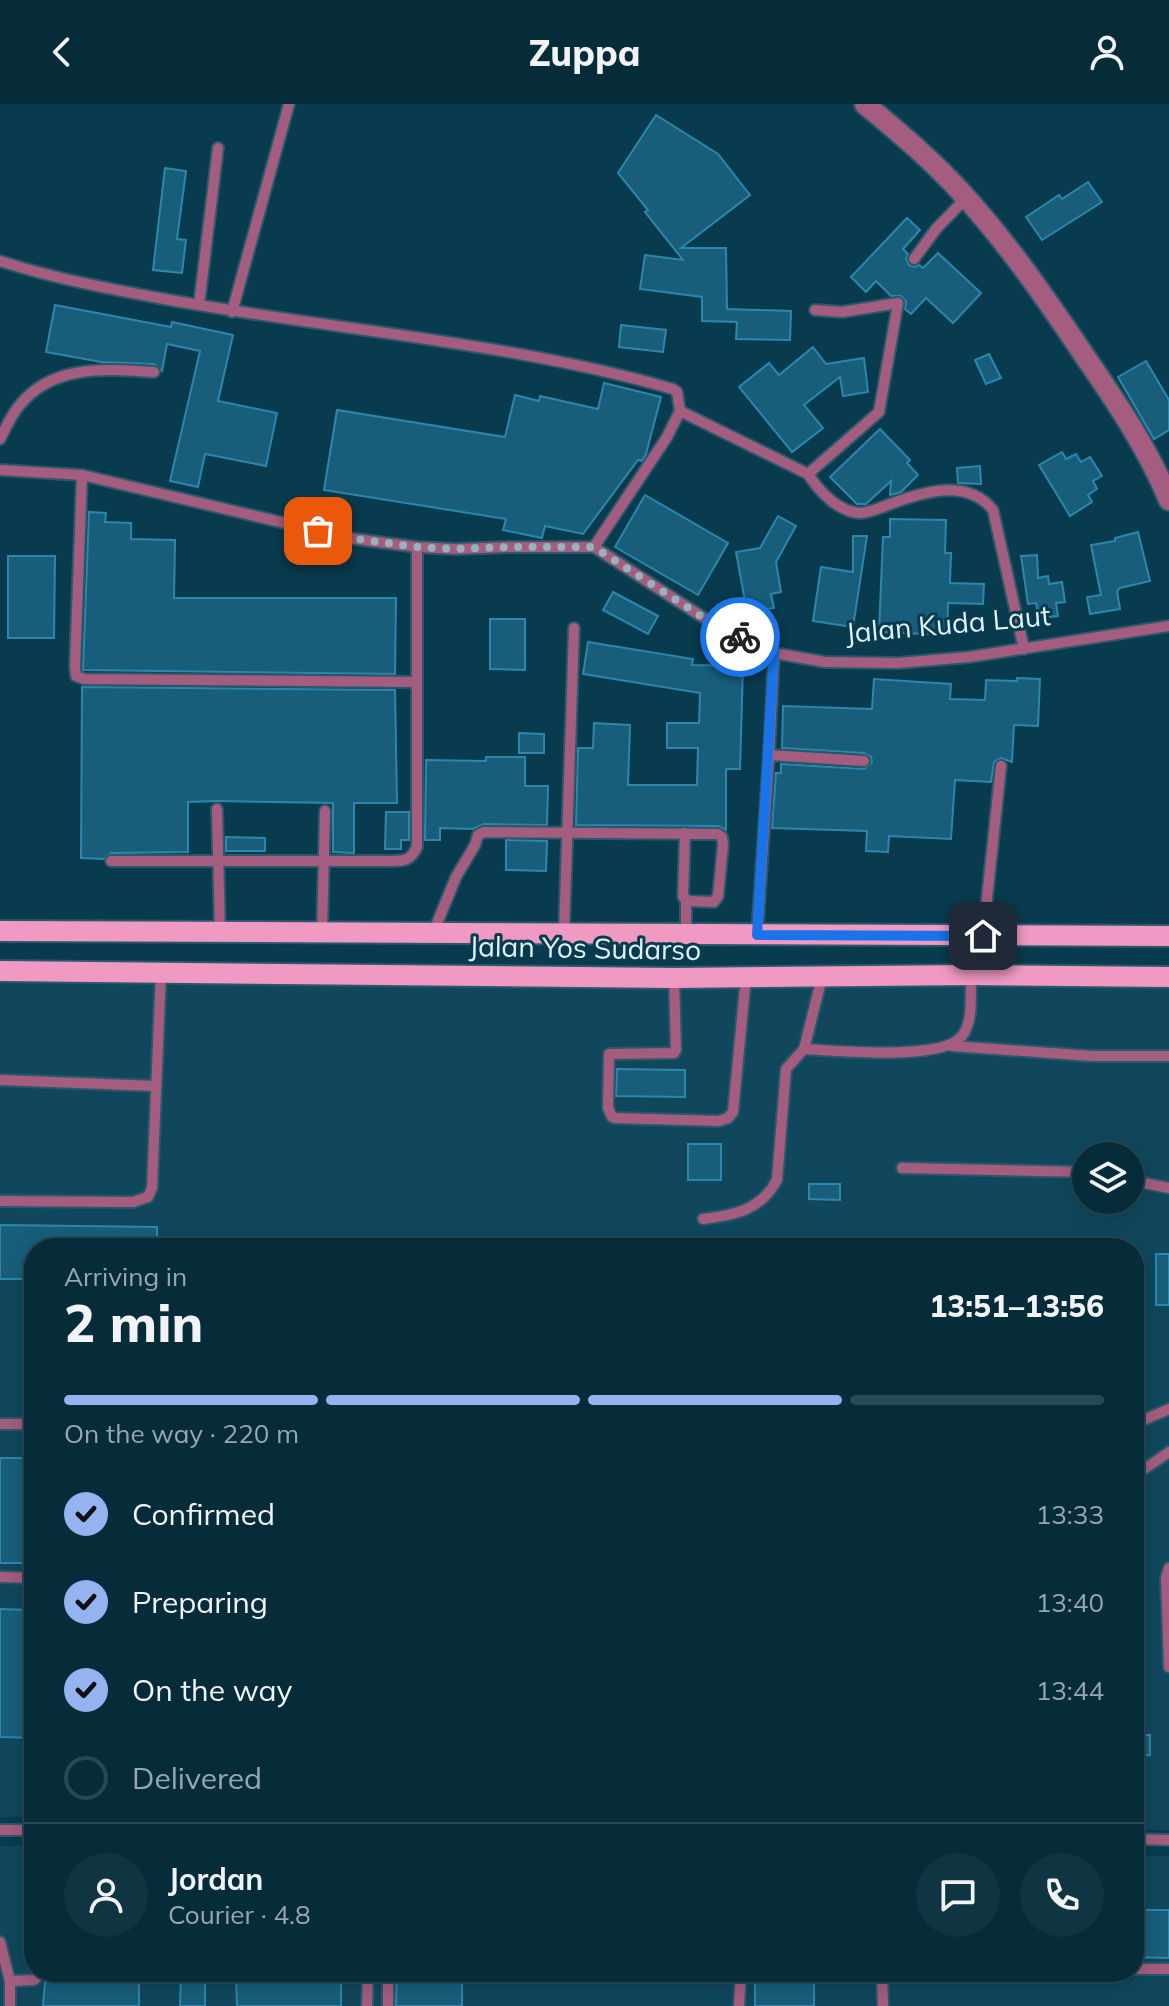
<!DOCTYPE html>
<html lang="en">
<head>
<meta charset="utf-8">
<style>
  :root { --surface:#062c3a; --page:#0f3442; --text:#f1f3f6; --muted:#98a7af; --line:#274854; --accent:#95b2f1 }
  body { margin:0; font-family:Mulish,sans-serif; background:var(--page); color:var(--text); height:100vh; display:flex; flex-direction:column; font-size:30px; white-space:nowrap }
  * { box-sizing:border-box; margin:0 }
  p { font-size:26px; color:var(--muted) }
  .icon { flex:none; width:44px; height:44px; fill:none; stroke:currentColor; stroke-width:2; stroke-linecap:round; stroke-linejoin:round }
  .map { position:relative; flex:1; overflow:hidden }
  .drawer { position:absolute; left:24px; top:1134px; width:1120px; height:744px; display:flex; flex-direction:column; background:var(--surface); border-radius:32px; box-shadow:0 4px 20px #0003,0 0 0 2px var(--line) }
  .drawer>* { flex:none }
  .controls { position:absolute; left:1072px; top:1038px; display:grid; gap:16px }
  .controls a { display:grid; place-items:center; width:72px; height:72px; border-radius:50%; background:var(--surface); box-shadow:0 4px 20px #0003,0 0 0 2px var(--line); font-size:40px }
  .pin { position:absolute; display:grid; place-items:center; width:68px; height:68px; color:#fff; margin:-34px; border-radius:16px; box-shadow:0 4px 12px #0006 }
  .courier { position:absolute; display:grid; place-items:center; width:80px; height:80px; margin:-40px; border:6px solid #1a73e8; border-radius:50%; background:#fff; color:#222; box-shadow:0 2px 10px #0007 }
  .summary em { font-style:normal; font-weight:800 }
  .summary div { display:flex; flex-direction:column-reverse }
  .summary { display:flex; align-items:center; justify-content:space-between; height:136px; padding:0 40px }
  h1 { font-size:52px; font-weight:800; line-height:60px }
  .bar { display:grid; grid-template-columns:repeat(4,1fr); gap:12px 8px; align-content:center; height:96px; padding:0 40px }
  .bar i { height:10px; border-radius:6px; background:var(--line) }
  .bar .active { background:var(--accent) }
  .bar p { grid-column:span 4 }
  .line { display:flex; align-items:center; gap:20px; padding:0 40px; border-top:2px solid var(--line) }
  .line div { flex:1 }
  .round { display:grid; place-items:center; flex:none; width:84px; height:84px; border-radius:42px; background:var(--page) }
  ol { padding:0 40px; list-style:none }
  li { display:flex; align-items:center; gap:24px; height:88px }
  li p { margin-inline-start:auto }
  li .icon { padding:8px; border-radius:50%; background:var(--accent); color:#111; stroke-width:4 }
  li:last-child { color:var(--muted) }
  li i { width:44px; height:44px; border:4px solid var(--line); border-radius:50% }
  header { display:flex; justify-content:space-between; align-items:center; height:104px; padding:0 40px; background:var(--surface); font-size:36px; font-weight:800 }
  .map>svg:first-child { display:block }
  .built { fill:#10475d; fill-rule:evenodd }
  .building { fill:#185e7b; stroke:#2d87ad; stroke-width:2 }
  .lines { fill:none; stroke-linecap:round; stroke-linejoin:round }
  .lane-casing { stroke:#2b586a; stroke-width:14 }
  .street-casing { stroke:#2b586a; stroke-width:24 }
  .primary-casing { stroke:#2b586a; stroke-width:24 }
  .lane { stroke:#a45d7f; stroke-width:10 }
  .street { stroke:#a45d7f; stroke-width:20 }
  .primary { stroke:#f099c2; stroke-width:20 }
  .done { stroke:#96b2be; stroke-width:8; stroke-dasharray:0 14.4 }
  .route { stroke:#1a73e8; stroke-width:10 }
  .labels { text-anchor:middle; stroke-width:6; stroke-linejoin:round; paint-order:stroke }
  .street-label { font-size:28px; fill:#e2f2fb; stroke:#083b4e }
</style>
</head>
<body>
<header><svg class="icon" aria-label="back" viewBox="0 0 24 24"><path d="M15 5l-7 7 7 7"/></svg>Zuppa<svg class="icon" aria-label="person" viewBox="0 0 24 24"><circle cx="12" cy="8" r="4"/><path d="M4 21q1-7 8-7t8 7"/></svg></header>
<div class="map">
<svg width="1169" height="1902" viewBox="0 0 1169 1902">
  <rect width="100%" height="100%" fill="#083b4e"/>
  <g class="built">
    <path d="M0 877 1169 880V1726H1134V1144H34V1713H0ZM1086 1052H1130V1096H1086Z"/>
    <polygon points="0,1742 34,1742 34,1868 1134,1868 1134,1752 1169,1752 1169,1902 0,1902"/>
  </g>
  <g class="building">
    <polygon points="656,11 718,50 750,91 681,144 726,144 727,205 791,207 790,236 736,235 737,218 702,217 702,193 640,185 645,151 683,156 645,108 648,106 618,69"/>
    <polygon points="165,64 186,67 177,135 186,136 182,169 153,166"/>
    <polygon points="1088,78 1102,98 1042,136 1026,113 1059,91 1062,95"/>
    <polygon points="907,114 920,126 903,145 908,150 906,155 909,161 914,163 919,161 923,164 938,149 981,189 953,219 926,194 911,210 905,205 906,197 901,192 891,192 876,177 866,188 851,173"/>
    <polygon points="55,201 171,223 172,218 233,231 218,297 277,309 266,362 205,350 198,383 170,377 200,247 167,240 162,267 154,260 101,258 46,248"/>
    <polygon points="621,221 666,226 663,248 619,243"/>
    <polygon points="813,243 826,260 864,254 868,288 843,292 840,273 804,301 823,324 792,348 739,283 769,259 779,271"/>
    <polygon points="989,250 1001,274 986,280 975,256"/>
    <polygon points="1146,257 1169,296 1169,326 1154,335 1118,273"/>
    <polygon points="604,279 661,293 646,350 642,357 638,356 583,430 545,422 542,434 503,426 506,415 324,386 337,306 505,333 515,291 539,297 540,292 598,305"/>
    <polygon points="880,325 910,356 907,359 918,371 901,388 890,391 891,377 866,400 857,400 830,373"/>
    <polygon points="1062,348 1066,355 1076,350 1081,358 1090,353 1102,372 1093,377 1097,385 1088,391 1092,398 1070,412 1039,361"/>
    <polygon points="980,362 981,380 958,379 957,364"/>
    <polygon points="645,391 728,439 698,491 615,443"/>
    <polygon points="89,408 106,409 105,418 131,419 131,435 175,436 174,494 396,494 395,570 83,566"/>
    <polygon points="778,412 796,422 776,458 781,488 771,490 774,504 754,507 752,496 745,497 736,448 760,444"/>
    <polygon points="890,415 946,416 945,449 951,449 950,479 984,480 983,500 948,499 947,531 879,528 883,433 890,433"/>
    <polygon points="1138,428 1150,477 1120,484 1117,487 1120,505 1090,510 1087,493 1101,491 1091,441 1115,437 1115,434"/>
    <polygon points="853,432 867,432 853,523 813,517 821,463 853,468"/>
    <polygon points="1037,451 1038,474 1048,472 1049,480 1062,478 1065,498 1056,499 1058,512 1039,514 1036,499 1028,500 1021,452"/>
    <polygon points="8,452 55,452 54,534 8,534"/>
    <polygon points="613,488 658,512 648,530 603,506"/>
    <polygon points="490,515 525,515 525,566 490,565"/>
    <polygon points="588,538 693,555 692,561 743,562 740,665 726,665 726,726 718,722 576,721 578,644 593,644 594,619 630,621 628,681 697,681 698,644 667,644 667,619 699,619 700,589 583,570"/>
    <polygon points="1017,574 1040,575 1038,622 1014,621 1012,658 1001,654 994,658 991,678 955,676 951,735 889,732 888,748 866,747 867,727 772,724 776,669 781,669 781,660 864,665 872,658 871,653 864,649 782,644 783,602 872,605 874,575 951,580 950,595 985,596 986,576 1017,577"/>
    <polygon points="82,583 395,586 397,699 354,699 354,749 333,748 333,699 218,697 188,698 188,748 111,749 104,755 81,754"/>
    <polygon points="519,629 544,630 544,649 519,649"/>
    <polygon points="486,653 525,653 525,682 548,682 547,721 484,720 473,725 440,724 440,736 425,736 426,656 486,657"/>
    <polygon points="386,708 409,708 409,736 401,736 401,745 385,745"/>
    <polygon points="226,733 265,734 265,747 226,747"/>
    <polygon points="506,736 547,737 546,767 506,766"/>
    <polygon points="617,965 685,966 685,993 616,992"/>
    <rect x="688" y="1040" width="33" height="36"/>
    <polygon points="809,1080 840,1080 840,1096 809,1095"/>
    <polygon points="0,1121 157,1123 157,1144 34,1144 34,1175 0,1175"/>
    <rect x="1156" y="1150" width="13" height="51"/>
    <rect x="0" y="1354" width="34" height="105"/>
    <polygon points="0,1505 31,1506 31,1514 34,1514 34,1634 0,1633"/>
    <polygon points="1137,1631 1150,1631 1150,1651 1137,1652"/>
    <polygon points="1134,1806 1169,1806 1169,1854 1134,1853"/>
    <polygon points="181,1868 205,1868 205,1902 180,1902"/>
    <polygon points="397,1868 462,1868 462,1902 396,1902"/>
    <rect x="755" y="1868" width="59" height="34"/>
    <polygon points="236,1874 341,1876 341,1902 237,1902"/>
    <polygon points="45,1877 139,1877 139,1902 43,1902"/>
  </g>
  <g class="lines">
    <defs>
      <g id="lane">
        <polyline points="914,155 936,125 966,94"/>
        <path d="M0 157C52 174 105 184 159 194 330 226 506 237 673 285L677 288 680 307 667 333 594 443"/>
        <polyline points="199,201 218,44"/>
        <polyline points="232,208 289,0"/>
        <path d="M680 307 808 370C819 387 839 409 861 409 873 408 886 401 896 398 929 386 969 376 993 406L1024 545"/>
        <path d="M0 335C6 324 11 311 19 302 52 260 106 265 154 268"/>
        <polyline points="0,366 82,371 348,434 417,443 456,445 508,443 594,443 718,523 774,549 825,558 898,559 969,553 1169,522"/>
        <polyline points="808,370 879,308 898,199 842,208 815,206"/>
        <polyline points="82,371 75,562 76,572 84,575 417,578"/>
        <polyline points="774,549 769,651 864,657"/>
        <polyline points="217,705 220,828"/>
        <path d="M111 757H391C405 757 411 756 417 743V443"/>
        <polyline points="686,796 686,829"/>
        <polyline points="322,829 325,707"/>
        <polyline points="433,829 456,773 475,741 478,731 484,728 718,730 722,733 723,741 718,792 714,798 689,797 683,793 685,729"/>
        <polyline points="564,830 574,524"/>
        <polyline points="757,831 769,651"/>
        <polyline points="983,832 1001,662"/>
        <polyline points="674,874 676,946 674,949 609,950 608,1004 612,1013 615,1014 719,1017 728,1014 733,1008 746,873"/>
        <polyline points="952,942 1092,952 1169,952"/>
        <path d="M804 945C835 947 944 957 962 932 974 917 970 889 971 871"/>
        <polyline points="0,976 156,982"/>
        <polyline points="902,1064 1086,1068"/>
        <polyline points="1130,1076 1169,1084"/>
        <polyline points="0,1097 133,1098 148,1093 152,1084 161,868"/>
        <path d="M703 1115C735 1111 761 1106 777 1076L786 965 804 945 822 873"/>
        <polyline points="0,1320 34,1320"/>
        <polyline points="1134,1320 1169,1305"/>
        <polyline points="1134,1372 1169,1348"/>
        <polyline points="1169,1464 1166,1474 1169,1563"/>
        <polyline points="0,1473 34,1474"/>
        <polyline points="0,1726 34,1726"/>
        <polyline points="1134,1735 1169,1736"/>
        <polyline points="0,1838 10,1877"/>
        <polyline points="1134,1865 1169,1865"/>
        <polyline points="882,1868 883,1902"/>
        <polyline points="882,1869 938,1868"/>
        <polyline points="10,1902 10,1877 34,1876 42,1868"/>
        <polyline points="367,1902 368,1868"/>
        <polyline points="388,1902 388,1868"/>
        <polyline points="739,1902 741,1868"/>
      </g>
      <path id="street" d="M865 0C898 28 931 55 960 87 1007 138 1047 196 1086 254 1117 299 1148 345 1169 396"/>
      <g id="primary">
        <polyline points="0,827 1169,832"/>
        <polyline points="0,867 674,874 971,871 1169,873"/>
      </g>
    </defs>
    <use href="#lane" class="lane-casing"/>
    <use href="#street" class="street-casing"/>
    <use href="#primary" class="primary-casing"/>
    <use href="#lane" class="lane"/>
    <use href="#street" class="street"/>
    <use href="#primary" class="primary"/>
  </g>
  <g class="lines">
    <polyline class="done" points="318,427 348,434 417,443 456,445 508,443 594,443 718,523 740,533"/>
    <polyline class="route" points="740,533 774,549 757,831 983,832"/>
  </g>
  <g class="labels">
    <g class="street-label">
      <text transform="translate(948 520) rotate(-5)" y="10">Jalan Kuda Laut</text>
      <text transform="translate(585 844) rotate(1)" y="10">Jalan Yos Sudarso</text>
    </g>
  </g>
</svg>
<div class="controls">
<a><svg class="icon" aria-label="layers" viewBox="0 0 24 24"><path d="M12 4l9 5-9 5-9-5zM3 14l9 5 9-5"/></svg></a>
</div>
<div class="pin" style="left:318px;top:427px;background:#ea580c"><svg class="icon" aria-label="bag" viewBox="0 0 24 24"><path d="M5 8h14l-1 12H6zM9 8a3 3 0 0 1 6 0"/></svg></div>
<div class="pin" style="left:983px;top:832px;background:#1f2937"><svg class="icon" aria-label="home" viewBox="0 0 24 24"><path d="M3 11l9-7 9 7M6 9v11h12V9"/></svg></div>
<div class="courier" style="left:740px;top:533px"><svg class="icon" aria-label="bike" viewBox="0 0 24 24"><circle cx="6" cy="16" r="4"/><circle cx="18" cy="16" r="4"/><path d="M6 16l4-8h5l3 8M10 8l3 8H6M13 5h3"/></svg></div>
<section class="drawer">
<div class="summary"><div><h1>2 min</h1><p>Arriving in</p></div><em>13:51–13:56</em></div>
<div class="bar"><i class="active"></i><i class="active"></i><i class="active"></i><i></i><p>On the way · 220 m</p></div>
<ol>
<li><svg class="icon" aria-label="check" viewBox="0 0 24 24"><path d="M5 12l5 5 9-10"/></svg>Confirmed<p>13:33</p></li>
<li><svg class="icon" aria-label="check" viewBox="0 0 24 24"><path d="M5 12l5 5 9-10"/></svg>Preparing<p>13:40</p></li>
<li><svg class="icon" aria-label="check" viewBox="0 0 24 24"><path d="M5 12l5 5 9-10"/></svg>On the way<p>13:44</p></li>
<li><i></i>Delivered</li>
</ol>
<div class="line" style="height:144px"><a class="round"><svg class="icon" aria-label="person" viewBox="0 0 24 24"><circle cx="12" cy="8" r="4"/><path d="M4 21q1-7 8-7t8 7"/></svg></a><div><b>Jordan</b><p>Courier · 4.8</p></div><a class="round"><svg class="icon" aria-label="chat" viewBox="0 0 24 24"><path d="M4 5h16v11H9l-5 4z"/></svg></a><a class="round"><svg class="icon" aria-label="phone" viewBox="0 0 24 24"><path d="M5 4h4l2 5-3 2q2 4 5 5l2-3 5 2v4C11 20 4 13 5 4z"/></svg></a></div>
</section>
</div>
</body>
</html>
